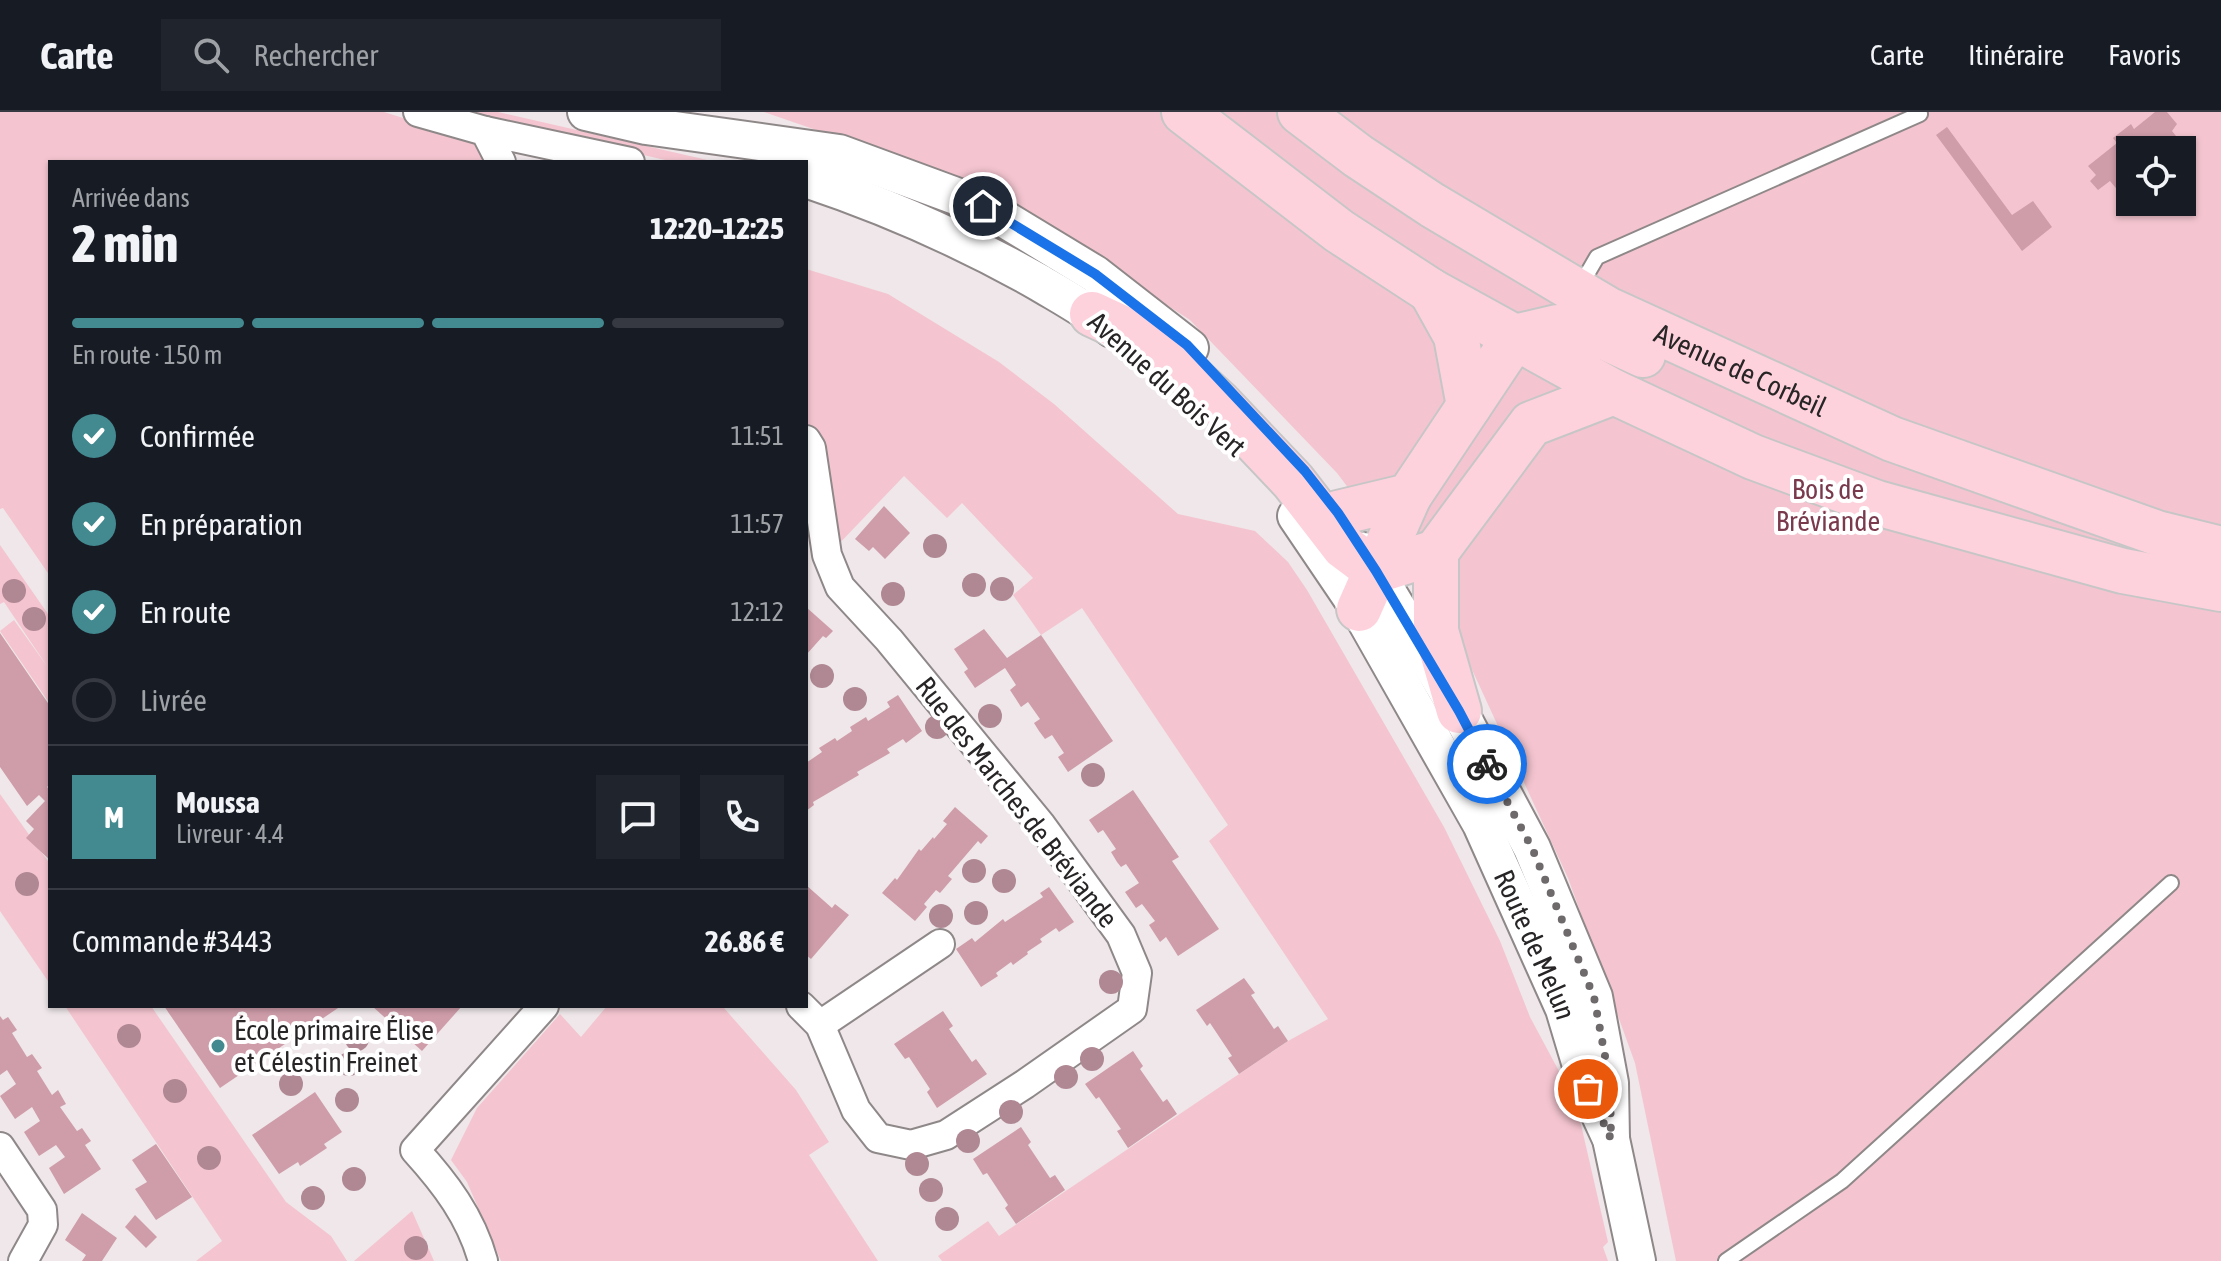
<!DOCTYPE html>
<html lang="fr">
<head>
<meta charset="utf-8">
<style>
  :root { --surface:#171b24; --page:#20242c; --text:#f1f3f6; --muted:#9ea1a6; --line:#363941; --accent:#438a90 }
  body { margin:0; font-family:"Asap Condensed",sans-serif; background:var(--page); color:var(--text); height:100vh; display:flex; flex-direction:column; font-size:30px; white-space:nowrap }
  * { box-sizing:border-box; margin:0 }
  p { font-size:26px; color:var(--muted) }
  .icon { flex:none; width:44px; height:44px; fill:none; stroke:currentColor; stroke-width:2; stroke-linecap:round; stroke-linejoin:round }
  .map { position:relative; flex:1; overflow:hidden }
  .panel { position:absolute; left:48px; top:48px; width:760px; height:848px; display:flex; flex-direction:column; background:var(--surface); border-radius:0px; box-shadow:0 2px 6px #0004 }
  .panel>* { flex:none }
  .buttons { position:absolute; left:2116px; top:24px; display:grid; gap:16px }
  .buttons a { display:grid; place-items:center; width:80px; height:80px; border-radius:0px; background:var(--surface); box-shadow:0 2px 6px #0004; font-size:40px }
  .pin { position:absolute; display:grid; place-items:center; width:68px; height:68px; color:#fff; margin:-34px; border:4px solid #fff; border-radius:50%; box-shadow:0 2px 8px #0007 }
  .courier { position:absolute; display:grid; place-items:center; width:80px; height:80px; margin:-40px; border:6px solid #1a73e8; border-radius:50%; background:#fff; color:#222; box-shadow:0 2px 10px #0007 }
  .overview em { font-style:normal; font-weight:800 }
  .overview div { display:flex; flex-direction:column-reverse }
  .overview { display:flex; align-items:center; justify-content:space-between; height:136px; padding:0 24px }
  h1 { font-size:52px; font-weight:800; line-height:60px }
  .bar { display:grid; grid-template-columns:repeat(4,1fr); gap:12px 8px; align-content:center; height:96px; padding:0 24px }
  .bar i { height:10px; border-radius:6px; background:var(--line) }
  .bar .on { background:var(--accent) }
  .bar p { grid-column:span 4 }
  .line { display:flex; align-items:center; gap:20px; padding:0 24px; border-top:2px solid var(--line) }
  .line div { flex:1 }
  .round { display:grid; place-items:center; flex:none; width:84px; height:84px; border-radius:0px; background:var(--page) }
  ol { padding:0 24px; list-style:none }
  li { display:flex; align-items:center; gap:24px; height:88px }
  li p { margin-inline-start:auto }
  li .icon { padding:8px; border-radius:50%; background:var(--accent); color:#fff; stroke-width:4 }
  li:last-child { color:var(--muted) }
  li i { width:44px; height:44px; border:4px solid var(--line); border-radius:50% }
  header { display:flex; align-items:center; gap:48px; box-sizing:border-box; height:112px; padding:0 40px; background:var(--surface); border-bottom:2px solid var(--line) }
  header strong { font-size:38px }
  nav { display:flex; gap:44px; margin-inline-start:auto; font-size:28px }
  .search { width:560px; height:72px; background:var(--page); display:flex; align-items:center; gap:20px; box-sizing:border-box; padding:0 28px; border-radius:0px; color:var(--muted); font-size:30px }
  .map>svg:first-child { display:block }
  .green { fill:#f4c5d0; fill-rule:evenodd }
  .building { fill:#cf9daa }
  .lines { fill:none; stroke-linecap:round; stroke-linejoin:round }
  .service-casing { stroke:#8f8889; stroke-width:18 }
  .minor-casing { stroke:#8f8889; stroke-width:32 }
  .tertiary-casing { stroke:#8f8889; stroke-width:40 }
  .primary-casing { stroke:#c7c6c7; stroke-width:48 }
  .service { stroke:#fff; stroke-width:14 }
  .minor { stroke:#fff; stroke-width:28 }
  .tertiary { stroke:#fff; stroke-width:36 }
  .primary { stroke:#fed2dd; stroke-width:44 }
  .tree { fill:#af8894 }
  .done { stroke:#6e696a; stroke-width:8; stroke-dasharray:0 14.4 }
  .route { stroke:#1a73e8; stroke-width:10 }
  .poi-dot { fill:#438a90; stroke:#fff; stroke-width:3 }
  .labels { text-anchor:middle; stroke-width:8; stroke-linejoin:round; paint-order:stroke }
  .street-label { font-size:28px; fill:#282526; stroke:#fff }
  .park-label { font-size:28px; fill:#7a3a4e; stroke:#fff }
  .poi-label { font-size:28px; fill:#282526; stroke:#fff; text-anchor:start }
</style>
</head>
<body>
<header>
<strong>Carte</strong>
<div class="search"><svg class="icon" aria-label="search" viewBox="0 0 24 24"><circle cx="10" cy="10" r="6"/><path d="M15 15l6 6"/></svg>Rechercher</div>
<nav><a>Carte</a><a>Itinéraire</a><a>Favoris</a></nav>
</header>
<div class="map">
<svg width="2221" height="1149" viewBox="0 0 2221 1149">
  <rect width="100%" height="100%" fill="#efe7e9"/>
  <g class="green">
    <polygon points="0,0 384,0 470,27 484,44 485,50 50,50 50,464 3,396 0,397"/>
    <polygon points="454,0 498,0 716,50 674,50"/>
    <path d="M764 0H2221V1149H1676L1635 951 1568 766 1451 512 1337 361 1190 208 987 77ZM2130 38H2182V90H2130Z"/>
    <polygon points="806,157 888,182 999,250 1054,292 1178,402 1255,419 1288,450 1307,478 1444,715 1500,829 1530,905 1576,991 1608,1130 1603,1135 1608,1149 942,1149 938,1144 988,1109 999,1124 1288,929 1328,907 1209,729 1228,713 1082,496 1041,523 1013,483 1033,466 962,391 947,406 904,364 834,437 814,322 806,310"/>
    <polygon points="0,433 50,505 50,592 0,519 14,508 49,557 4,490 0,492"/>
    <polygon points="0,682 50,752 50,872 0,799"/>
    <polygon points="65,894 151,894 286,1090 331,1124 347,1149 196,1149 222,1129"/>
    <polygon points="607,894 724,896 796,978 829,1030 809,1043 878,1149 501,1149 467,1070 451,1048 477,996 560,902 581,925"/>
    <polygon points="412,1099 434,1149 354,1149"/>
  </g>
  <g class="building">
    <polygon points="2155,0 2167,0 2177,12 2172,19 2188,39 2182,44 2182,38 2130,38 2130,85 2126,88 2110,69 2098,78 2090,69 2096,63 2088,54 2117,31 2113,26 2131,12 2134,17"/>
    <polygon points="1947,15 2012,103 2033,89 2052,115 2022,139 1936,23"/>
    <polygon points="884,394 910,421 885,447 873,435 869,439 855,427"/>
    <polygon points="806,495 833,519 826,526 823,524 806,543"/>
    <polygon points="984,517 1007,546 1041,523 1113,629 1068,660 1058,645 1064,641 1052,623 1045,627 1039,619 1034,611 1040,607 1028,590 1021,595 1010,578 1016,573 1005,556 975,576 964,560 968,557 954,537"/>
    <polygon points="0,521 50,594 50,672 47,675 50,678 50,748 26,726 34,717 26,709 45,689 39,683 27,694 0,655"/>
    <polygon points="898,583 922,619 906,631 903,627 887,637 890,641 857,660 859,663 813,690 814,693 806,699 806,651 822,640 819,636 835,626 837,629 852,619 850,615 866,605 868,609 890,595 887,590"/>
    <polygon points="1133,678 1179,745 1172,749 1219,817 1178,844 1166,825 1160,830 1149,813 1155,809 1142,792 1136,796 1125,780 1139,771 1126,752 1121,755 1117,750 1111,740 1116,737 1103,718 1098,721 1089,708"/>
    <polygon points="955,695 988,724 981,732 978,729 948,764 952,767 940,781 936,778 924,792 927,795 915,809 882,781 895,766 897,768 919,737 921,739 933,725 934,727 947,712 943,709"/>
    <polygon points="806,773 832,796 835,792 849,803 811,847 806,843"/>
    <polygon points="1049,775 1074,810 1059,820 1056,816 1040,827 1042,830 1027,840 1028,842 1013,853 1011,850 996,861 998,864 981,875 956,837 972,826 975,830 1003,807 1005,810 1043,785 1040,781"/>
    <polygon points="1244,866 1255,881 1251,883 1274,917 1278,914 1288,929 1239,962 1228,946 1232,944 1210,911 1207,914 1196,898"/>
    <polygon points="164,894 341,894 220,976"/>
    <polygon points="372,894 462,894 422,939"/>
    <polygon points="943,899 953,914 949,917 972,950 976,947 987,962 937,996 927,980 930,977 909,945 905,947 894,932"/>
    <polygon points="0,904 3,908 8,905 17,918 12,921 27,945 32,942 42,956 37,959 52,983 58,978 66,992 60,995 77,1019 82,1016 91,1029 85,1033 101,1057 64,1082 49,1056 65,1045 56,1033 39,1044 24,1020 40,1009 32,995 15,1007 0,984 16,972 7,958 0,963"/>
    <polygon points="1133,939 1143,954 1140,957 1163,990 1167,987 1177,1002 1128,1036 1117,1019 1121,1017 1099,985 1096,987 1085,972"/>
    <polygon points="315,980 342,1020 324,1032 327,1036 300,1054 298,1050 279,1062 252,1023"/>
    <polygon points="1021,1015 1031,1030 1028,1033 1050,1066 1055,1063 1065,1078 1016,1112 1005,1096 1008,1093 987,1061 983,1063 973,1047"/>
    <polygon points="156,1032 192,1085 156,1108 135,1077 147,1070 132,1048"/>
    <polygon points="82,1101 117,1126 102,1149 82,1149 86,1143 65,1128"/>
    <polygon points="135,1103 157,1125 146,1136 125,1115"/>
  </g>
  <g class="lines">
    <defs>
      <g id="service">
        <polyline points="1579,176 1597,145 1920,2"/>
        <polyline points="1726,1149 1842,1069 2171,771"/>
      </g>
      <g id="minor">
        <polyline points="418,0 485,19 501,50"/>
        <polyline points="485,19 630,50"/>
        <polyline points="801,894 820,913 856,998 878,1026 911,1033 946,1023 1025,972 1132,897 1137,861 1121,823 1041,713 889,528 840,475 827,443 811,336 806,328"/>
        <polyline points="820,913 940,832"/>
        <polyline points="0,1035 42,1098 43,1113 23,1149"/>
        <path d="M483 1149C471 1105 445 1071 415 1038L544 894"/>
      </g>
      <g id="tertiary">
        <polyline points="586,0 646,14 839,41 983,94 1095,162 1190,236"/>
        <path d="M806 67C887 94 966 129 1040 171 1065 186 1089 199 1112 217"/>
        <path id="s1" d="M1296 404 1359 497 1481 712 1564 897 1588 977 1611 1027 1637 1149"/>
        <polyline points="1363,439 1459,599 1532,736 1594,885 1610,971 1611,1027"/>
      </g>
      <g id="primary">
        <polyline points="1184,0 1339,119 1431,179 1614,280 1753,345 1877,391 2123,459 2221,477"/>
        <path id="s2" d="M1300 0 1358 44 1432 93 1607 197 1892 327 2157 421 2221 437"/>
        <polyline points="1431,179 1456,224 1469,294"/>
        <polyline points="1092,202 1152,230 1219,291 1293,369 1344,435 1376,459 1436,440"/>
        <polyline points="1338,401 1409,384 1515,225 1558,215 1604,225 1643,243"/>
        <polyline points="1359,497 1409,384"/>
        <polyline points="1459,599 1436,519 1436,440 1531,312 1614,280"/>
      </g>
    </defs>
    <use href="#service" class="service-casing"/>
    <use href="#minor" class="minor-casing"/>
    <use href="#tertiary" class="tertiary-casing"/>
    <use href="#primary" class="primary-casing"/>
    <use href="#service" class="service"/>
    <use href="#minor" class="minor"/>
    <use href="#tertiary" class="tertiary"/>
    <use href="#primary" class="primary"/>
  </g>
  <g class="tree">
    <circle cx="935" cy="434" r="12"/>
    <circle cx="974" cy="473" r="12"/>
    <circle cx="1002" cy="477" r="12"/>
    <circle cx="14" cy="479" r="12"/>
    <circle cx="893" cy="482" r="12"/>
    <circle cx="34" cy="507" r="12"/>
    <circle cx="822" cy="564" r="12"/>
    <circle cx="855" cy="587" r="12"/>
    <circle cx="990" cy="604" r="12"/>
    <circle cx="937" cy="615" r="12"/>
    <circle cx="1093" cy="663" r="12"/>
    <circle cx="974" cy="759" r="12"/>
    <circle cx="1004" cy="769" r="12"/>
    <circle cx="27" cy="772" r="12"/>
    <circle cx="976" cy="801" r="12"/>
    <circle cx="941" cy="804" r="12"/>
    <circle cx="1111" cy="870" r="12"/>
    <circle cx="129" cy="924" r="12"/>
    <circle cx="357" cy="927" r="12"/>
    <circle cx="1092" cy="947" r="12"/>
    <circle cx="349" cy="952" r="12"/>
    <circle cx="1066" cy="965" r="12"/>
    <circle cx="291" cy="972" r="12"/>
    <circle cx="175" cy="979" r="12"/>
    <circle cx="347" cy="988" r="12"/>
    <circle cx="1011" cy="1000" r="12"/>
    <circle cx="968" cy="1029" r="12"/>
    <circle cx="209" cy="1046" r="12"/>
    <circle cx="917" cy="1052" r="12"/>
    <circle cx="354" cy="1067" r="12"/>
    <circle cx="931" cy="1078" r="12"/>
    <circle cx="313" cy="1086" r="12"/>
    <circle cx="947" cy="1107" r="12"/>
    <circle cx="416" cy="1136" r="12"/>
  </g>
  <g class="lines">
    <polyline class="done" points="1487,652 1532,736 1594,885 1610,971 1611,1027 1588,977"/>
    <polyline class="route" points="983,94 1095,162 1187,233 1305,359 1338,401 1376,459 1459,599 1487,652"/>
  </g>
  <circle class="poi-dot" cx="218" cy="934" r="8"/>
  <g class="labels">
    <g class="street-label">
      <text dy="10" stroke="none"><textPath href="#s2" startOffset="512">Avenue de Corbeil</textPath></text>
      <text transform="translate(1167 272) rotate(42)" y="10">Avenue du Bois Vert</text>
      <text transform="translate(1017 690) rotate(52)" y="10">Rue des Marches de Bréviande</text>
      <text dy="10" stroke="none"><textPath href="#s1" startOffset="492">Route de Melun</textPath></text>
    </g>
    <g class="park-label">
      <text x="1828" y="387">Bois de<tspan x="1828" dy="32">Bréviande</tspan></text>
    </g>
    <g class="poi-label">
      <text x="234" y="928">École primaire Élise<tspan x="234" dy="32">et Célestin Freinet</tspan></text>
    </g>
  </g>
</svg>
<div class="buttons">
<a><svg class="icon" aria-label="locate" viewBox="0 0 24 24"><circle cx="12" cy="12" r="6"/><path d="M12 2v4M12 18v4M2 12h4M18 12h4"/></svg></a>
</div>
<div class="pin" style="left:1588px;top:977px;background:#ea580c"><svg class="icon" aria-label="bag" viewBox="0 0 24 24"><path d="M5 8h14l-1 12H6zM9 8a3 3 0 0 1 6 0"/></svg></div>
<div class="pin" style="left:983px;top:94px;background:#1f2937"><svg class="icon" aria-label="home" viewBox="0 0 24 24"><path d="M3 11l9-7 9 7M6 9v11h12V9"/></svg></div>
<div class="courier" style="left:1487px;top:652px"><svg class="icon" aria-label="bike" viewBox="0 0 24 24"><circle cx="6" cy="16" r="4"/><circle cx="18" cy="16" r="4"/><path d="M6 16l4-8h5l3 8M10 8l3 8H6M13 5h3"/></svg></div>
<section class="panel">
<div class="overview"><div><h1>2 min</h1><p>Arrivée dans</p></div><em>12:20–12:25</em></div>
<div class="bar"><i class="on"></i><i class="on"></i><i class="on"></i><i></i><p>En route · 150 m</p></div>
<ol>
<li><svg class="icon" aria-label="check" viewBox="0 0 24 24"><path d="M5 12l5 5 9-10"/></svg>Confirmée<p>11:51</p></li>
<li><svg class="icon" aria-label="check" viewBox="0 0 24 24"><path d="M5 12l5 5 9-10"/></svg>En préparation<p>11:57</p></li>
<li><svg class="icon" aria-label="check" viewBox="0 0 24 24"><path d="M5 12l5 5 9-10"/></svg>En route<p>12:12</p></li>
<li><i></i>Livrée</li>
</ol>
<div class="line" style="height:144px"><b class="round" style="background:var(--accent);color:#fff">M</b><div><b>Moussa</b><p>Livreur · 4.4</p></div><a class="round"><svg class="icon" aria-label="chat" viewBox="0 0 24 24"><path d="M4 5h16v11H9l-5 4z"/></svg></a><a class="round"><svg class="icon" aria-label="phone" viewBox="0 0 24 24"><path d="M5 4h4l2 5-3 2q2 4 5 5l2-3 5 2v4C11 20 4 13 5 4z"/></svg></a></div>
<div class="line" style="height:104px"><div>Commande #3443</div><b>26.86 €</b></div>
</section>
</div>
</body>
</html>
